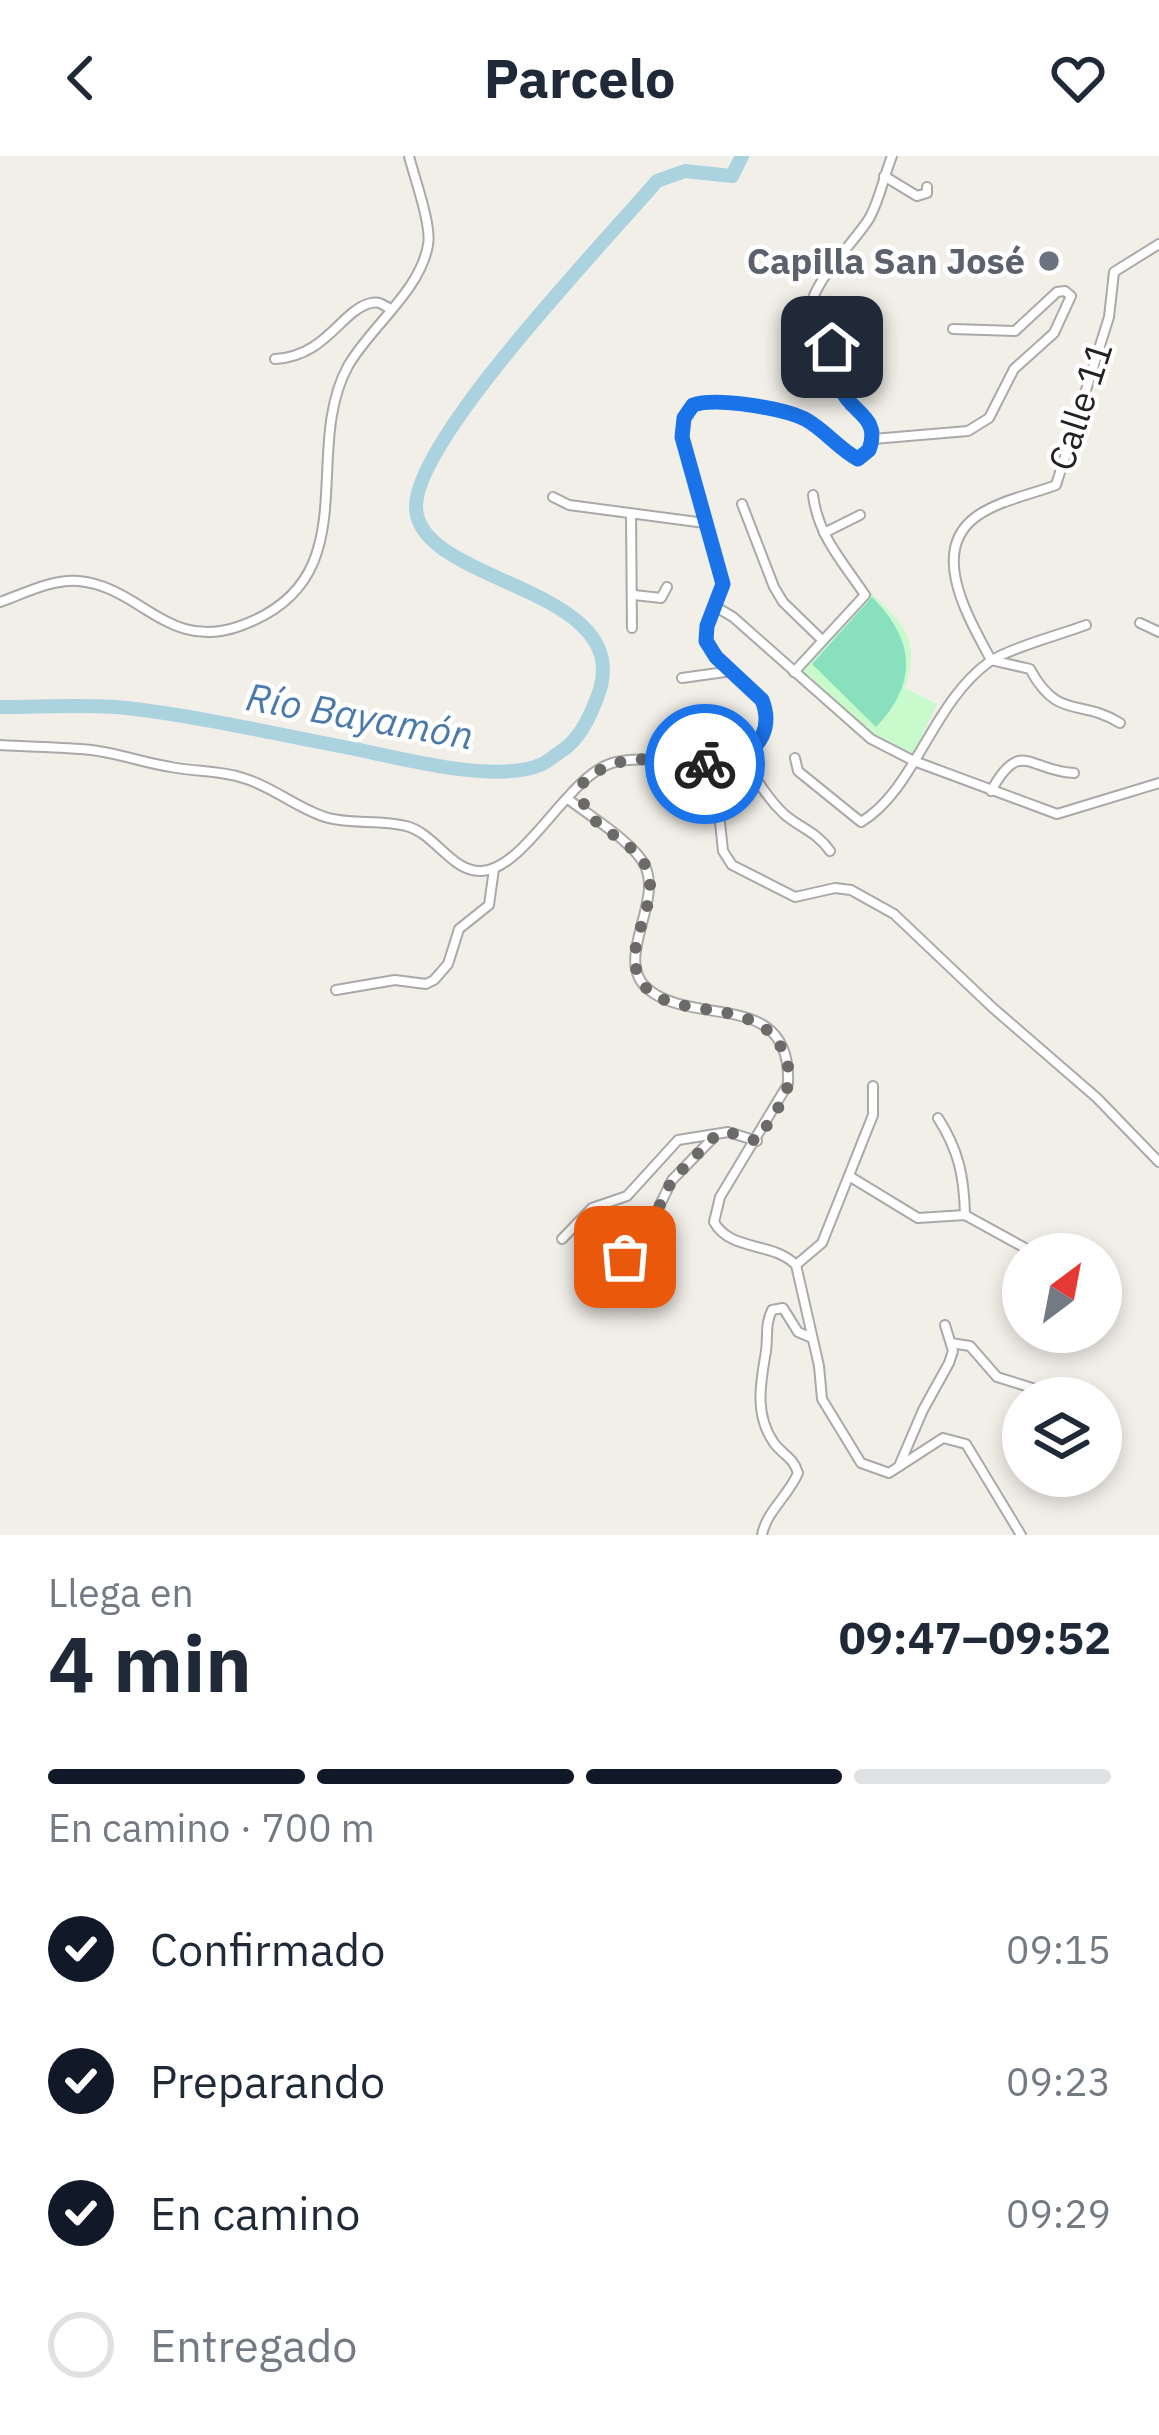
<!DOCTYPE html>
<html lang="es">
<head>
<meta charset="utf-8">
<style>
  :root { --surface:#fff; --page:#f6f6f7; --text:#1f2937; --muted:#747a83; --line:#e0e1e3; --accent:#111827 }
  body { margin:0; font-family:"IBM Plex Sans",sans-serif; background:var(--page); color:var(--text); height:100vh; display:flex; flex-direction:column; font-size:45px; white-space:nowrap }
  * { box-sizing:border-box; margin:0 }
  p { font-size:39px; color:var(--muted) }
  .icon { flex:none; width:66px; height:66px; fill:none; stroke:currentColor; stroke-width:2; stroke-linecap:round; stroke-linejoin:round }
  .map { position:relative; height:1379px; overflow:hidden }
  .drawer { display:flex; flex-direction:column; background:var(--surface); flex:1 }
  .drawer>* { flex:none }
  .needle { width:78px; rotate:32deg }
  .fabs { position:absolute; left:1002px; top:1077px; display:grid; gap:24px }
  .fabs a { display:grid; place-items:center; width:120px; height:120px; border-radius:50%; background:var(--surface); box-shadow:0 6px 18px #0003; font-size:60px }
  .pin { position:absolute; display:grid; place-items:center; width:102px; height:102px; color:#fff; margin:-51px; border-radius:24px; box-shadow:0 6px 18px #0006 }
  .courier { position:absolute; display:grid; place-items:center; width:120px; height:120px; margin:-60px; border:9px solid #1a73e8; border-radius:50%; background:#fff; color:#222; box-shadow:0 3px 15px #0007 }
  .summary em { font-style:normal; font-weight:700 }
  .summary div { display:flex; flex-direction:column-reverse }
  .summary { display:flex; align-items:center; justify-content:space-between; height:204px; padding:0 48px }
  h1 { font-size:78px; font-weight:700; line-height:90px }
  .bar { display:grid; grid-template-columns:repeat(4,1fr); gap:18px 12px; align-content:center; height:144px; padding:0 48px }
  .bar i { height:15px; border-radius:9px; background:var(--line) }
  .bar .on { background:var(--accent) }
  .bar p { grid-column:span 4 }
  ol { padding:0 48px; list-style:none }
  li { display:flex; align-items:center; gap:36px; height:132px }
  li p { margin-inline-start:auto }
  li .icon { padding:12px; border-radius:50%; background:var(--accent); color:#fff; stroke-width:4 }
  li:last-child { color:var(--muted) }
  li i { width:66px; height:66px; border:6px solid var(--line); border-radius:50% }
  header { display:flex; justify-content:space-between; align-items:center; height:156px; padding:0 48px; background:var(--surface); font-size:54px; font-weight:700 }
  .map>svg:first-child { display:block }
  .park { fill:#c8facc }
  .pitch { fill:#88e0be }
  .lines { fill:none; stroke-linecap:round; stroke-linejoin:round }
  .river { stroke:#aad3df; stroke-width:14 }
  .minor-casing { stroke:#a9a9a9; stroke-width:12 }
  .minor { stroke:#fff; stroke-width:8 }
  .done { stroke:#6b6a68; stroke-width:12; stroke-dasharray:0 21.6 }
  .route { stroke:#1a73e8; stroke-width:15 }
  .worship-dot { fill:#6b7280; stroke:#fff; stroke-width:4.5 }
  .labels { text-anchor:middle; stroke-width:9; stroke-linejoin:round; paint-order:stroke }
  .worship-label { font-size:36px; font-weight:bold; fill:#5b616d; stroke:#fff; text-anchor:end }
  .street-label { font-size:36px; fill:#222; stroke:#fff }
  .water-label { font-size:39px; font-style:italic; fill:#4a7aab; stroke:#fff }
</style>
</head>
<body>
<header><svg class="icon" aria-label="back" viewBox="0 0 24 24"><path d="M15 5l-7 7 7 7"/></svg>Parcelo<svg class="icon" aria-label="heart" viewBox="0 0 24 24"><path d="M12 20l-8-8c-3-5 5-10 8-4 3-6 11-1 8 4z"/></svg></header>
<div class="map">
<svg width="1159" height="1379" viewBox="0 0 1159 1379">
  <rect width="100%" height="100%" fill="#f2efe9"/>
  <path class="park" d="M871 437C904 468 921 485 905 532L937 548 913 598 876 581 800 512Z"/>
  <path class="pitch" d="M872 441C914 483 919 526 876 571L812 508Z"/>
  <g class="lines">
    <path class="river" d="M0 551C42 551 86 548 127 552 205 561 284 580 360 594 407 604 496 627 540 609 548 606 556 598 563 594 579 583 590 561 597 542 642 429 417 430 416 351 415 283 606 85 657 25L685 15 732 20 742 0"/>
    <defs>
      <g id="minor">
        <polyline points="884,20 917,40 927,37 927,31"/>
        <path d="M275 203C327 200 341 154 371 147 379 145 382 148 390 153"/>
        <polyline points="873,283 968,275 989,262 1014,213 1054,177 1071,140 1065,135 1057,136 1015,175 953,173"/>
        <polyline points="553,341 569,349 705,367"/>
        <polyline points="742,348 774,431 783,446 821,483"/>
        <polyline points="631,358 632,472"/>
        <polyline points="824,377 860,359"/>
        <polyline points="634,439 661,442 667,431"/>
        <path d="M0 446C23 438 54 422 79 425 141 431 168 496 240 470 370 424 300 298 348 210 371 170 420 135 428 89 432 69 414 21 409 0"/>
        <polyline points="716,451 733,461 871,583 914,605 1057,658 1159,627"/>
        <polyline points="1140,467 1159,476"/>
        <path d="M794 516 865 439C843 406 818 380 813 339"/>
        <polyline points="682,522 732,515"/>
        <path d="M1120 567C1080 542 1058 565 1030 513L991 504C970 464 927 395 977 360 1000 344 1030 339 1056 329L1109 161 1114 116 1159 88"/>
        <path d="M0 589C30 591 61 591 91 594 118 597 144 607 171 611 195 616 219 614 243 622 272 630 296 652 325 661 350 669 380 663 406 670 435 677 452 717 482 715 525 713 568 620 612 607 662 592 733 633 762 578 768 566 767 556 762 544L716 501 706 485 707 470 723 428 682 281C682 268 683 255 695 248 713 239 788 254 806 264 825 274 839 293 858 303 896 277 857 258 843 236 835 223 839 206 832 192 827 181 814 174 811 163 802 134 856 86 870 61 880 42 884 20 892 0"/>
        <path d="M743 602C755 621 767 642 784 658 800 672 817 676 830 695"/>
        <path d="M795 602 798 615 861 666C915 634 932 547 989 506 1007 493 1062 478 1086 469"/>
        <polyline points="714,609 723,695 732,709 795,741 835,732 851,734 894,758 993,852 1097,942 1159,1006"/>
        <path d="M991 635C1021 581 1029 615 1074 617"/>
        <path d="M568 643C588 659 635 687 645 710 663 748 612 805 649 834 696 871 792 833 788 928L720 1041 714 1066C731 1096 772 1085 796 1109L819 1210 822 1243 861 1307 889 1317 943 1282 966 1288 1021 1379"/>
        <polyline points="336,834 395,824 426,828 434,824 448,808 459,773 489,749 494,713"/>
        <path d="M938 962C959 995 964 1020 965 1059"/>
        <polyline points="849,1020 918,1062 965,1059 1036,1098"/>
        <polyline points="562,1083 592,1052 627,1040 678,984 728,976 757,985"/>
        <polyline points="796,1109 822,1087 873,959 873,930"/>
        <polyline points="610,1124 616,1133 632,1143 654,1137"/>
        <polyline points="606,1139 633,1076 655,1059 672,1024 714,981"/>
        <polyline points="951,1187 970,1190 997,1221 1042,1235"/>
        <polyline points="899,1310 923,1254 949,1207 953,1195 945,1169"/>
        <path d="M762 1379C766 1356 789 1339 798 1317 793 1301 783 1299 774 1287 755 1260 760 1230 765 1201 769 1184 764 1170 772 1154L783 1152 798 1176 812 1182"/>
      </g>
    </defs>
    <use href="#minor" class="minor-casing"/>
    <use href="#minor" class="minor"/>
  </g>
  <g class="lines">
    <path class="done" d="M625 1101 634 1076 655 1059 672 1024 715 980 728 976 757 985C767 968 783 949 788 929 791 917 787 904 782 893 752 833 654 872 637 816 625 778 669 738 640 701 618 675 575 667 583 627 616 593 662 604 705 608"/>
    <path class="route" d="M705 608C742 610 778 584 762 544L716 501 706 485 707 470 723 428 682 281 684 262 693 249C716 241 782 252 805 263 825 274 839 293 858 303L869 294C881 260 852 258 841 233 835 221 837 204 832 191"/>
  </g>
  <circle class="worship-dot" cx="1049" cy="105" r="12"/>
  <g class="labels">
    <g class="worship-label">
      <text x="1025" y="118">Capilla San José</text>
    </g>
    <g class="street-label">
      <text transform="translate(1080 250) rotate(-72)" y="13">Calle 11</text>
    </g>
    <g class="water-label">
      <text transform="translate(360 560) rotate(10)" y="14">Río Bayamón</text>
    </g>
  </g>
</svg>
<div class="fabs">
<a><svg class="needle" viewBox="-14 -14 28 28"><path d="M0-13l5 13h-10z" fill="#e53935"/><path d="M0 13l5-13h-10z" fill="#747a83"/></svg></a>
<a><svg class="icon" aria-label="layers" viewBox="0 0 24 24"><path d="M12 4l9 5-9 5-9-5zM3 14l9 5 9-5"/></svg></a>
</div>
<div class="pin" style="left:625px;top:1101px;background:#ea580c"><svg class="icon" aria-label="bag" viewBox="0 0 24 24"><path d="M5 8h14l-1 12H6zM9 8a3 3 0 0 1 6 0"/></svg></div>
<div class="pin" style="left:832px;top:191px;background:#1f2937"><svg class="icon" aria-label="home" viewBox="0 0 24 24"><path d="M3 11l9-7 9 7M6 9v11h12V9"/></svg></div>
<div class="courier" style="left:705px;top:608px"><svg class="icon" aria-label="bike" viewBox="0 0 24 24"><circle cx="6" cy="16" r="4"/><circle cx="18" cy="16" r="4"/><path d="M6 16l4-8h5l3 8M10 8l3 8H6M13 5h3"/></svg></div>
</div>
<section class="drawer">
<div class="summary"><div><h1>4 min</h1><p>Llega en</p></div><em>09:47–09:52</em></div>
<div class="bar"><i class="on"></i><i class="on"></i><i class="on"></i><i></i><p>En camino · 700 m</p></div>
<ol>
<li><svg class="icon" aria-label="check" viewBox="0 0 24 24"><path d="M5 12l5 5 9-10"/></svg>Confirmado<p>09:15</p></li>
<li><svg class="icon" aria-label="check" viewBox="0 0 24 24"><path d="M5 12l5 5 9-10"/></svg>Preparando<p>09:23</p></li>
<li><svg class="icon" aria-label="check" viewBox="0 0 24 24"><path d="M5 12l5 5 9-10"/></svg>En camino<p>09:29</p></li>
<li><i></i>Entregado</li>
</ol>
</section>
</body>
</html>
